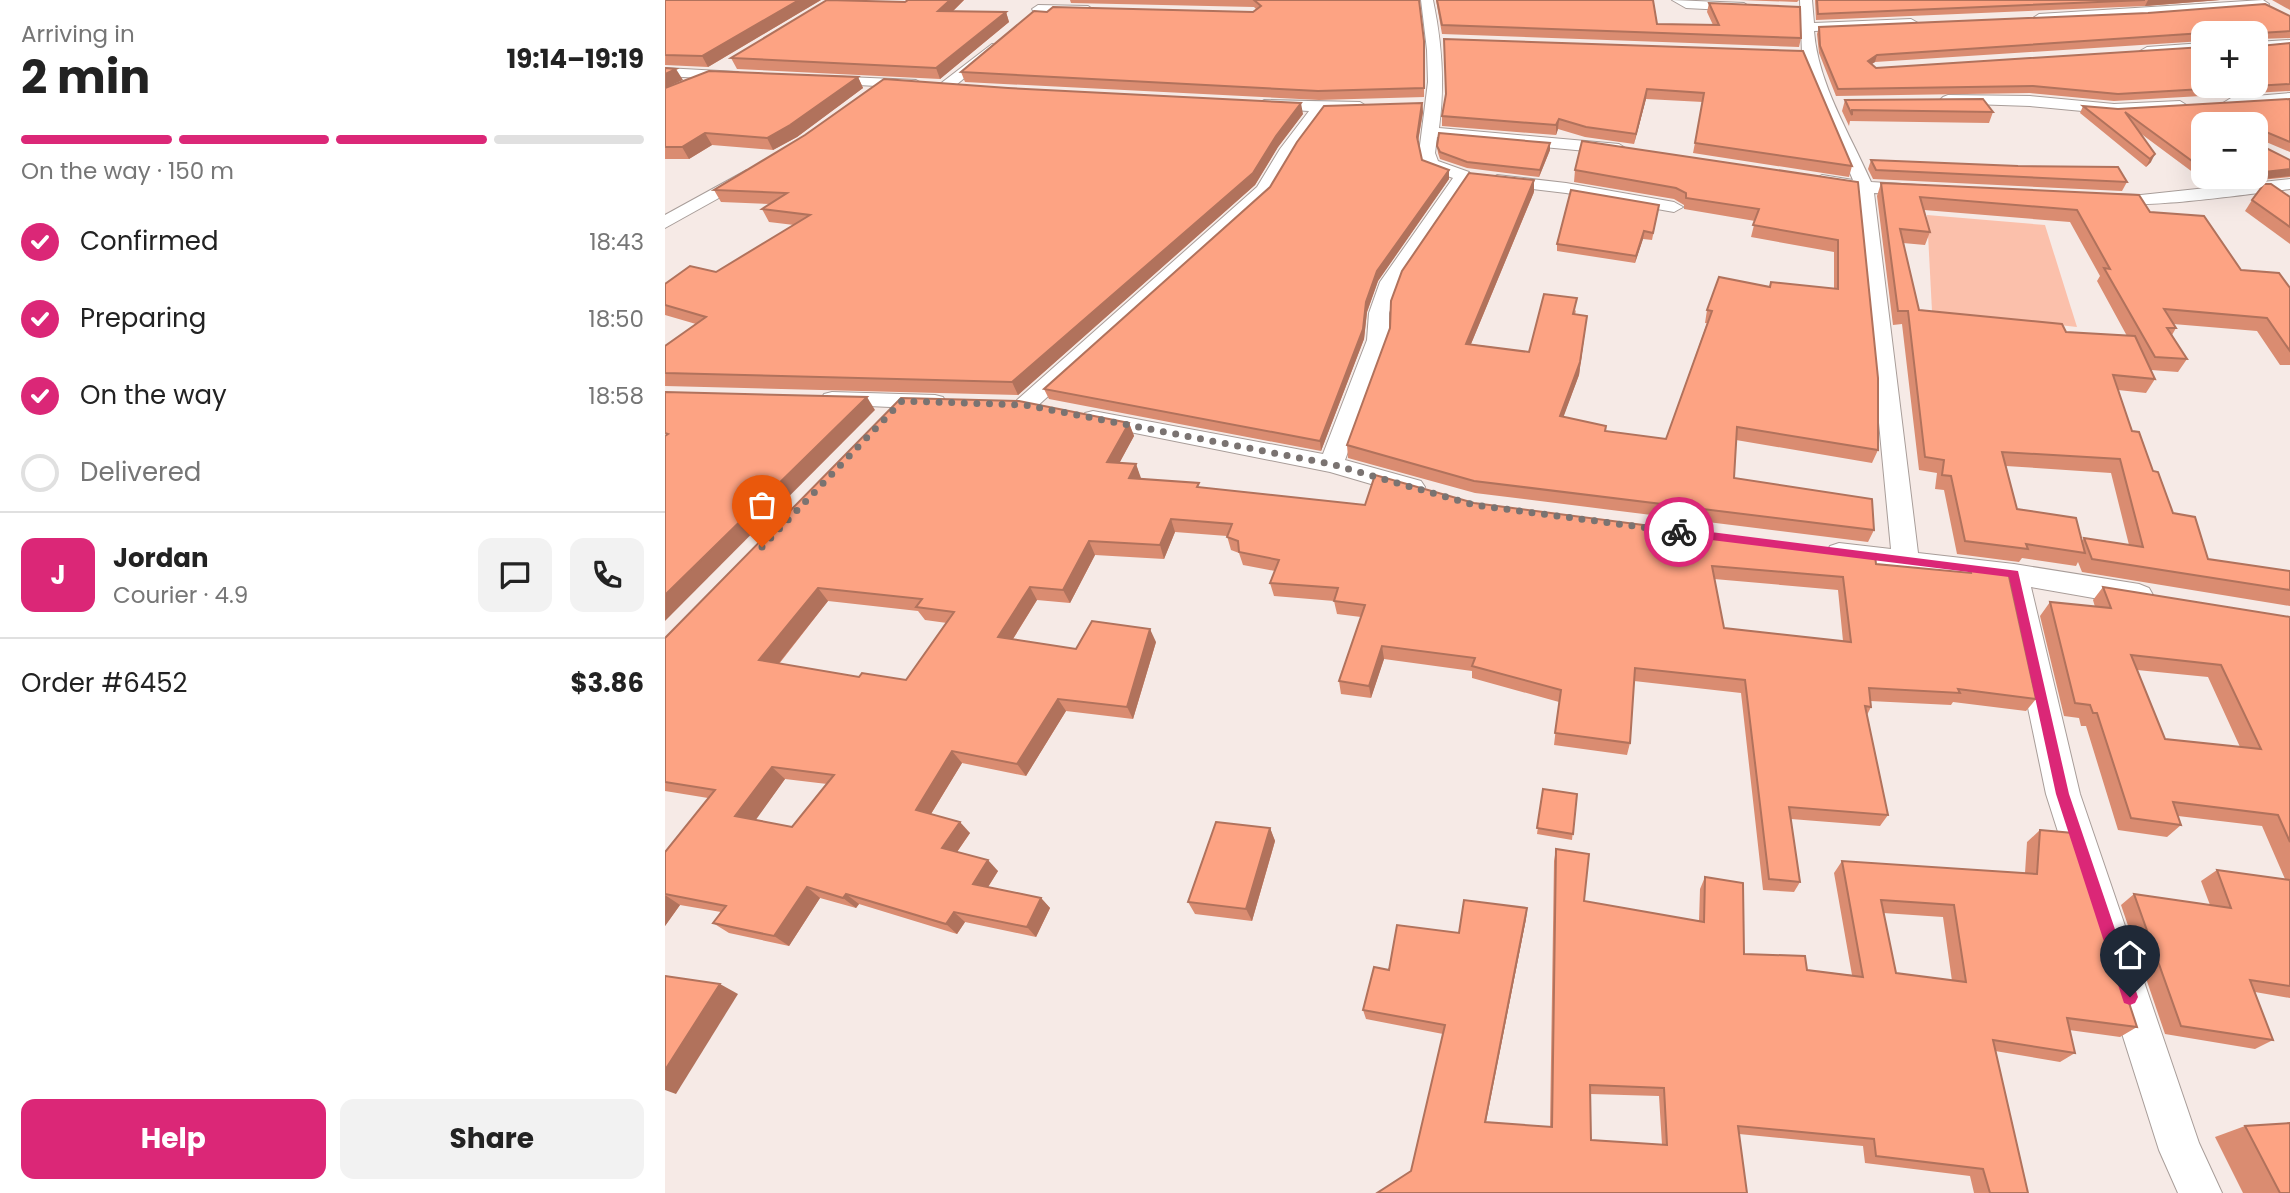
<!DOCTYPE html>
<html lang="en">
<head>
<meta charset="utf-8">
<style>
  :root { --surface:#fff; --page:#f2f2f2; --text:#222; --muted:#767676; --line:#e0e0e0; --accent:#db2777 }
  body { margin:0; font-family:Poppins,sans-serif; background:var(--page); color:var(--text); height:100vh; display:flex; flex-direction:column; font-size:26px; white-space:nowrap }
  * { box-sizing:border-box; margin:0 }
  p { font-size:23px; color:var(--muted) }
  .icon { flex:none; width:38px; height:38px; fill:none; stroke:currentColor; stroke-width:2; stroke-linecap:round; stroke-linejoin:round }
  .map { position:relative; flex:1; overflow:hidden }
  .side { display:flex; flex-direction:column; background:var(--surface); width:665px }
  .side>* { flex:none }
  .controls { position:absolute; left:1526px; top:21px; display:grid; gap:14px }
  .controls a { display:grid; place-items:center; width:77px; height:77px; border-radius:14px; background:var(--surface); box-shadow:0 7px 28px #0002; font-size:35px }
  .pin { position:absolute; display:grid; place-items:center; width:60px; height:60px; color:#fff; margin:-72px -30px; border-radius:50% 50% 50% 0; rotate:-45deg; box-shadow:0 0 7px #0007 }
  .pin .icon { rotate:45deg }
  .courier { position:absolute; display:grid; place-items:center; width:70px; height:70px; margin:-35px; border:5px solid #db2777; border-radius:50%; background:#fff; color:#222; box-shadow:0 2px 9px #0007 }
  .overview em { font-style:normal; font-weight:700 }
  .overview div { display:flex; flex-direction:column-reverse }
  .overview { display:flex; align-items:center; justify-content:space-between; height:119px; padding:0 21px }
  h1 { font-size:46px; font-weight:700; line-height:52px }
  .bar { display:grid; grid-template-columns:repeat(4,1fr); gap:10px 7px; align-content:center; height:84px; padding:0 21px }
  .bar i { height:9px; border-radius:5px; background:var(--line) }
  .bar .active { background:var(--accent) }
  .bar p { grid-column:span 4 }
  .line { display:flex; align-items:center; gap:18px; padding:0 21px; border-top:2px solid var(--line) }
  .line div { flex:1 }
  .round { display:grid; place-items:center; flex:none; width:74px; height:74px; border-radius:14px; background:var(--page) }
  ol { padding:0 21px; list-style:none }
  li { display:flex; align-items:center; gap:21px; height:77px }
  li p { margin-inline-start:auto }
  li .icon { padding:7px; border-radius:50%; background:var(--accent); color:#fff; stroke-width:4 }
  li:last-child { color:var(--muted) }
  li i { width:38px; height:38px; border:4px solid var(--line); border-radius:50% }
  .cta { display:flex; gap:14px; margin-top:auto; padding:14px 21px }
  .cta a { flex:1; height:80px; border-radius:14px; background:var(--accent); color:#fff; font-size:28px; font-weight:700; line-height:80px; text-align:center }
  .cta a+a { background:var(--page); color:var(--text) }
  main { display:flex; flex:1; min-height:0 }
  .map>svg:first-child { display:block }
  .green { fill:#fbc0ab }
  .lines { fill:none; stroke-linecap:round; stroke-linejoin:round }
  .minor-casing { stroke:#a89d99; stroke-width:2 }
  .minor { fill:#fff; fill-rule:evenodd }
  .wall { fill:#da8c71; fill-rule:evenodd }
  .shaded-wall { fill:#b1725c }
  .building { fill:#fda383; stroke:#b1725c; stroke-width:2; fill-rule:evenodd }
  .route { fill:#db2777 }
  .done { stroke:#7a7371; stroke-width:7; stroke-dasharray:0 12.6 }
</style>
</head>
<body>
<main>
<section class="side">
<div class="overview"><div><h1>2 min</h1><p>Arriving in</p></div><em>19:14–19:19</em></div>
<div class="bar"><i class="active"></i><i class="active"></i><i class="active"></i><i></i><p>On the way · 150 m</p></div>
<ol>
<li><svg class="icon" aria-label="check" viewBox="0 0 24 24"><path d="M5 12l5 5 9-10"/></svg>Confirmed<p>18:43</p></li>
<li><svg class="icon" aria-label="check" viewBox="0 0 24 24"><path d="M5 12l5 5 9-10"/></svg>Preparing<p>18:50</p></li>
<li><svg class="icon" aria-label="check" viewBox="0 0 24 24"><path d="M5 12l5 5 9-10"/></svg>On the way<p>18:58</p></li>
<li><i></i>Delivered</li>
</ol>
<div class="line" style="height:126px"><b class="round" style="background:var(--accent);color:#fff">J</b><div><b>Jordan</b><p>Courier · 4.9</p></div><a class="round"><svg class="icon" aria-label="chat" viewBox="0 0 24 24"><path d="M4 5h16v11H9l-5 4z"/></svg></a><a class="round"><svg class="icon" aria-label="phone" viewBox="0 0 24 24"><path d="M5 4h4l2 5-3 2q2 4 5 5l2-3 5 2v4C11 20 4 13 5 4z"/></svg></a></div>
<div class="line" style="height:91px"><div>Order #6452</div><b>$3.86</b></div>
<div class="cta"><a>Help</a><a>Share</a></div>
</section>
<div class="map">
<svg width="1625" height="1193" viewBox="0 0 1625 1193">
  <rect width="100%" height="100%" fill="#f6eae6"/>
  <polygon class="green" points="1262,215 1380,225 1412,327 1267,311"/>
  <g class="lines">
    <defs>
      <g id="minor">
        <path d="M756 0H768C777 43 780 85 774 128L954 144 962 149 954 154 772 137 770 153 773 161 804 172 807 176 735 282 724 313V340L680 460 756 481 760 487 756 493 747 496 665 472 420 423 416 418 420 413 428 411 658 454 702 340 704 313 715 282 788 178 760 168 754 153 763 82 762 50Z"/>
        <polygon points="1007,0 1079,3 1085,7 1079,11 1021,8"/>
        <path d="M1135 0H1147L1149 23 1246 19 1253 23 1246 27 1149 31C1153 84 1185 134 1206 182L1252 185 1261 190 1252 195 1209 193 1253 553 1349 564 1474 584 1484 588 1488 595 1484 602 1474 606 1366 587 1415 794 1534 1143 1557 1193H1513L1494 1150 1381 794 1337 583 1174 563 1165 560 1161 553 1165 546 1174 543 1226 549 1192 191 1151 184 1148 180 1157 175 1188 180 1146 81 1137 54Z"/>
        <polygon points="1598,0 1604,4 1602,7 1374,22 1368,18 1374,14"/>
        <polygon points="373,5 423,6 429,10 423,14 369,12 367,9"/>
        <polygon points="1625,40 1625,48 1591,50 1591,42"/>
        <polygon points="1538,43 1538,51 1482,55 1475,51 1482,47"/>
        <polygon points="327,44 332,45 332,51 285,90 275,90 273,87 275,84"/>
        <polygon points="0,68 73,72 80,76 73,80 0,76"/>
        <polygon points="159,76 251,80 258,84 251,88 154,83 152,80"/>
        <polygon points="1625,93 1625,103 1566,108 1558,103 1566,98"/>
        <polygon points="1283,95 1365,96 1449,104 1515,101 1523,106 1515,111 1449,114 1365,106 1278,103 1275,100 1278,97"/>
        <polygon points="599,100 695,102 703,107 695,112 660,111 631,150 605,194 368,410 352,410 348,405 352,400 592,187 615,149 644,111 594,108 591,105"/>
        <polygon points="82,170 88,171 91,175 88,179 0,228 0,215"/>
        <polygon points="832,175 901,183 1009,202 1018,207 1009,212 901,193 826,184 823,180"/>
        <path d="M1625 179V189C1597 192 1445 215 1431 199L1440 194 1476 195Z"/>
        <polygon points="167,392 270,395 278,397 281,402 278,407 270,409 159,404 156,399 159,394"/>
      </g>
    </defs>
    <use href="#minor" class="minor-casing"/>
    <use href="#minor" class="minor"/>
  </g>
  <g class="wall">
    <polygon points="0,0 156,0 43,67 0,65"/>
    <polygon points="243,0 299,0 287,12 341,12 344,22 275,79 72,69 66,58 240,2"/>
    <polygon points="405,0 754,0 759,41 759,97 654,100 300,82 296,72 588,12 591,9 589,7 406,3"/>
    <polygon points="771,0 988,0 992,24 1048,25 1042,12 1044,3 1136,38 1134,47 777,34"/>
    <polygon points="1074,0 1134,0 1132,2"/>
    <polygon points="1150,0 1555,0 1480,6 1151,20"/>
    <polygon points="1607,0 1625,0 1625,10"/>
    <path d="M1625 16V38L1593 39 1595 46 1625 43V91L1449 101 1365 93 1171 96 1154 53 1152 34 1154 27ZM1538 33H1591L1538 86 1211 68 1206 64 1210 62 1538 41Z"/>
    <polygon points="1138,51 1187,166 1184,177 1028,153 1038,102 981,99 969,144 920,137 893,129 891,135 777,126 777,116"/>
    <polygon points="193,77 198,88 132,137 108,150 47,145 24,159 0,159 0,88"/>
    <path d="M1625 99V152L1594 139 1595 145 1625 160V177L1545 185 1475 133 1486 162 1481 167 1415 113 1418 106 1453 109ZM1538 124 1591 177H1538Z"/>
    <polygon points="1180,100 1328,112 1324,123 1185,121 1184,126 1177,111"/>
    <polygon points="757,103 758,112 753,142 757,160 784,170 784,179 713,281 702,312 699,339 656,451 384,399 379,389"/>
    <polygon points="638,114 613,147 590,185 353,395 0,386 0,346 31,324 0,315 0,284 51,272 129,225 104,222 97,209 105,204 56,202 49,190"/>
    <polygon points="772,146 885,150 874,177 802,168 775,159 773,153"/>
    <polygon points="1206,160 1462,182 1457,191 1208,179 1203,169"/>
    <polygon points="910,170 1193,182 1213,450 1207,463 1071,440 1069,478 1209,530 1203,542 810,493 683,458 682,445 869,192 806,344 864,352 911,310 910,315 922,316 914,375 898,417 940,431 1001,439 1042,323 1040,323 1042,310 1105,286 1169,289 1169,252 1086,237 1090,221 1019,209 1019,205 1009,199 909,182"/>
    <path d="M1216 183 1485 212 1576 270 1625 288V365H1615L1592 331 1508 324 1511 328 1507 335 1522 359 1513 372 1486 370 1490 379 1481 393 1453 390 1467 431 1508 513 1543 559 1625 571V606L1417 572 1413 562 1411 566 1357 558 1354 562 1292 554 1279 490 1270 489 1272 473 1254 470 1237 324 1228 325 1212 196ZM1259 210 1405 222 1435 276 1432 281 1462 336 1401 332 1254 310 1238 243 1260 245 1265 232ZM1341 466 1446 473 1464 545 1419 538 1417 541 1352 509Z"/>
    <polygon points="1625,197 1625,244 1580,211 1587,200"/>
    <polygon points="994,205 987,240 978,239 970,263 892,251 892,244"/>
    <path d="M464 423 469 436 454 463 471 464 475 478 535 488 700 505 809 503 1211 564 1302 573 1305 567 1371 699 1361 711 1288 702 1286 705 1205 701 1206 707 1202 715 1223 815 1215 826 1126 819 1135 882 1129 892 1098 890 1076 693 969 681 965 743 962 755 889 745 894 702 807 678V671L719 659 706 698 676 694 674 681 696 617 672 614 669 601 609 596 605 583 610 571 578 565 574 553 566 550 562 536 510 532 499 559 430 555 405 603 372 600 348 639 411 649 491 642 468 719 401 711 361 776 297 763 266 814 305 833 292 852 333 871 323 887 376 898 385 908 371 937 300 922 292 934 194 904 191 908 155 898 124 946 64 933 48 923 56 912 15 905 0 926V852L43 798 0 791V638ZM1049 579 1173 590 1178 641 1059 628ZM163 601 253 611 260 620 282 623 241 680 194 677 114 664ZM120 779 162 784 127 827 90 820Z"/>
    <path d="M1438 587 1625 617V998L1590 992 1608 1040 1590 1049 1500 1034 1456 905 1469 894 1545 905 1536 881 1552 870 1620 879 1597 826 1513 816 1516 825 1502 837 1453 830 1421 726H1416L1414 718 1399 716 1375 616 1385 602 1430 607 1428 600ZM1472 670 1543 677 1575 747 1500 739Z"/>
    <polygon points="878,789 912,794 907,840 872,834"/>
    <polygon points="605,828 610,841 587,921 530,914 523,902"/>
    <path d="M1375 830 1472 1027 1455 1037 1404 1030 1410 1053 1395 1062 1330 1051 1363 1193H1309L1305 1176 1200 1163 1198 1146 1074 1134 1082 1193 746 1171 778 1034 701 1019 698 1010 724 970 794 933 862 908 861 919 821 1122 885 1127 889 861 891 849 919 901 1034 921 1035 889 1040 877 1079 954 1142 970 1187 975 1169 873 1177 861 1360 873 1362 842ZM1218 913 1278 917 1287 981 1231 973ZM925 1094 994 1096 997 1145 926 1140Z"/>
    <polygon points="1580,1126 1625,1193 1578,1193 1550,1137"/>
  </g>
  <g class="shaded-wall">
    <polygon points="134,0 156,0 43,67 37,56"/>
    <polygon points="285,0 299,0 277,22 273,11"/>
    <polygon points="1483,0 1555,0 1480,6"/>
    <polygon points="341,12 344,22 275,79 271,68"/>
    <polygon points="1212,55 1210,62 1201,68 1203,61"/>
    <polygon points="11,69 18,80 0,88 0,74"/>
    <polygon points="193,77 198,88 132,137 108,150 102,138"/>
    <polygon points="982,89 981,99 969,144 971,134"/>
    <polygon points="636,103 638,114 613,147 590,185 353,395 347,382 611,136"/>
    <polygon points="757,103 758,112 752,146 752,137"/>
    <polygon points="894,119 893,129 891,135 891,125"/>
    <polygon points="40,133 47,145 24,159 17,147"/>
    <polygon points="885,143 885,150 874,177 875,170"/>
    <polygon points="1490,154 1486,162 1481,167 1485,159"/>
    <polygon points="1625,169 1625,176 1545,185 1550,177 1591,177 1591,173"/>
    <polygon points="784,170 784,179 713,281 702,312 699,339 656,451 655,441 712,271"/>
    <polygon points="869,180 869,192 801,356 801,344"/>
    <polygon points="979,231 978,239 970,263 971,256"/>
    <polygon points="922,316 914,375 894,429 895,416"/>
    <polygon points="202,397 210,410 0,621 0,595"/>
    <polygon points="464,423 469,436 448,475 442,462"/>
    <polygon points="471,464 476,478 469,491 464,478"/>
    <polygon points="506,519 510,532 499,559 495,545"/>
    <polygon points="424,541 430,555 405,603 398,590"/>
    <polygon points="365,587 372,600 341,650 333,637"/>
    <polygon points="153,588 163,601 106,673 94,660"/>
    <polygon points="485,629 491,642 468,719 462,707"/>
    <polygon points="717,646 719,659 706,698 704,686"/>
    <polygon points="393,699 401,711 361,776 352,764"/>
    <polygon points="287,751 297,763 261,822 251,810"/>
    <polygon points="107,767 120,779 85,828 70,816"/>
    <polygon points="295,822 305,833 287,859 277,848"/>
    <polygon points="605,828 610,841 587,921 581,909"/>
    <polygon points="323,860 333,871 318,895 308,884"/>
    <polygon points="142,887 155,898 124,946 109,936"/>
    <polygon points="181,894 194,904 191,908 178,898"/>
    <polygon points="0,895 15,905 0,926"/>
    <polygon points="376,898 385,908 371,937 362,927"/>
    <polygon points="862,908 861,919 819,1130 820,1122"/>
    <polygon points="289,912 300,922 292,934 281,924"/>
    <polygon points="55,984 73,994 11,1094 0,1090 0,1070"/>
  </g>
  <g class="building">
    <polygon points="0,0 134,0 37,56 0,55"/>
    <polygon points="162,0 240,2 243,0 285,0 273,11 341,12 271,68 66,58"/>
    <polygon points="589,0 754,0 759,41 759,88 653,91 296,72 369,11 382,12 388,7 588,12 596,6"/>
    <polygon points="772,0 988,0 992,24 1054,25 1044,3 1135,7 1136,38 777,25"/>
    <polygon points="1152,0 1480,0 1153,14"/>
    <path d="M1600 4 1625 16V31L1595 33 1592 35 1595 46 1625 43V84L1453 94 1368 86 1173 89 1155 46 1154 27 1483 13ZM1538 33H1591V86H1538V47L1211 68 1203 61 1212 55Z"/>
    <polygon points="779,39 1138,51 1187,166 1030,143 1039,93 982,89 971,134 921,127 894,119 891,125 777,116 781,94"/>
    <polygon points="0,68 11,69 0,74"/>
    <polygon points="44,71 193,77 125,125 102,138 40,133 17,147 0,147 0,88"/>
    <polygon points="219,79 343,88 636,103 611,136 588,173 347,382 0,373 0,346 41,317 0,305 0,284 25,266 51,272 145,215 97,209 122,193 49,190 140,135"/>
    <polygon points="1318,99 1328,112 1187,110 1187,115 1180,100"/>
    <polygon points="1625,99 1625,142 1594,129 1595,145 1625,160 1625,169 1591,173 1591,124 1538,124 1538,169 1460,112 1490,154 1485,159 1418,106 1453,109"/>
    <polygon points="757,103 752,137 757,160 784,170 712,271 701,302 698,329 655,441 379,389 605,187 632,142 659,106"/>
    <polygon points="774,133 885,143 875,170 802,162 775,152 772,146"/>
    <polygon points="917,141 1193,182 1213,378 1213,450 1072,427 1069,478 1207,499 1209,530 809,481 682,445 725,328 726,301 737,271 804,173 869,180 801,344 864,352 879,294 912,298 908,314 922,316 915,362 895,416 941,426 940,431 1001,439 1047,311 1042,310 1054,277 1105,287 1106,282 1173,289 1173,240 1088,225 1094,209 1021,198 1021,193 1011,188 910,170"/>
    <polygon points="1206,160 1353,166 1453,167 1462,182 1211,170"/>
    <polygon points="1216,183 1474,195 1485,212 1539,216 1576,270 1614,273 1625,288 1625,351 1602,318 1499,309 1511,328 1502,328 1522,359 1490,357 1439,268 1445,269 1412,210 1255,197 1265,232 1235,229 1254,310 1397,324 1401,332 1470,336 1490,379 1448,375 1467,431 1474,432 1488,471 1493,472 1508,513 1530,517 1543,559 1625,571 1625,590 1427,559 1419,538 1478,547 1455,459 1337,452 1352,509 1411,518 1420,553 1361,544 1363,549 1300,541 1286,476 1277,475 1279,460 1260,457 1243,311 1233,311"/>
    <polygon points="1599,184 1606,184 1625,197 1625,227 1587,200"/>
    <polygon points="906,190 994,205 988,233 979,231 971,256 892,244"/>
    <polygon points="0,392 202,397 0,595 0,436 3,434 0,433"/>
    <path d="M236 398 354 401 464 423 442 462 471 464 464 478 534 483 532 487 700 505 710 475 809 503 1210 555 1211 564 1306 573 1305 567 1343 572 1371 699 1293 689 1295 693 1204 688 1206 707 1200 706 1223 815 1124 807 1135 882 1104 879 1080 680 970 668 965 743 890 733 896 690 807 666 810 658 717 646 704 686 674 681 700 605 669 601 673 588 605 583 614 560 574 552 573 541 562 537 567 524 506 519 495 545 424 541 398 590 365 587 333 637 411 649 427 621 485 629 462 707 393 699 352 764 287 751 251 810 295 822 277 848 323 860 308 884 376 898 362 927 289 912 281 924 181 894 178 898 142 887 109 936 48 923 61 906 0 894V852L50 790 0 782V638ZM1047 566 1178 577 1186 642 1059 628ZM153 588 257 599 251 607 289 612 241 680 197 673 194 677 94 660ZM107 767 169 775 127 827 70 816Z"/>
    <path d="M1438 587 1625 617V842L1613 815 1508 802 1516 825 1466 818 1432 713H1428L1425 705 1410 703 1385 602 1446 608ZM1466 655 1556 665 1596 749 1500 739Z"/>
    <polygon points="878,789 912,794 908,834 872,828"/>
    <polygon points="551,822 605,828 581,909 523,902"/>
    <path d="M1375 830 1408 833 1472 1027 1402 1018 1410 1053 1328 1040 1363 1193H1325L1318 1169 1211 1156 1209 1139 1073 1126 1082 1193H712L746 1171 780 1025 698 1010 709 967 724 970 732 925 794 933 799 900 862 908 820 1122 887 1127 891 849 924 854 919 901 1039 922 1040 877 1078 883 1079 954 1140 956 1142 970 1198 977 1177 861 1372 874ZM1216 900 1289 905 1301 982 1231 973ZM925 1085 999 1088 1002 1145 926 1140Z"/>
    <polygon points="1552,870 1625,880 1625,986 1585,980 1608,1040 1516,1026 1469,894 1566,908"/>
    <polygon points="0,976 55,984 0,1070"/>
    <polygon points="1625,1123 1625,1193 1615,1193 1580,1126"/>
  </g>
  <polygon class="route" points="1014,528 1353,571 1404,794 1473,997 1470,1003 1465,1005 1459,1003 1457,997 1391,794 1344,577 1014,536 1009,532"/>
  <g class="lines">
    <polyline class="done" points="97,547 237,401 360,405 666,464 809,505 1014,532"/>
  </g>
</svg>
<div class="controls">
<a>+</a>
<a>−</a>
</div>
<div class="pin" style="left:97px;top:547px;background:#ea580c"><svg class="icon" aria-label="bag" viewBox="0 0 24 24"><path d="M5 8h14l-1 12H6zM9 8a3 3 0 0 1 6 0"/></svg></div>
<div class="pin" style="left:1465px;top:997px;background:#1f2937"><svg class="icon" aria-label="home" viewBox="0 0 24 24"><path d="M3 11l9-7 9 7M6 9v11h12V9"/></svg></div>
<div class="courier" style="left:1014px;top:532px"><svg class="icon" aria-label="bike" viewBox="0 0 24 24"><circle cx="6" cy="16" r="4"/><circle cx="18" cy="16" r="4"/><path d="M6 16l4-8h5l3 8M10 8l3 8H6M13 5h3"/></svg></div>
</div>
</main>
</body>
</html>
